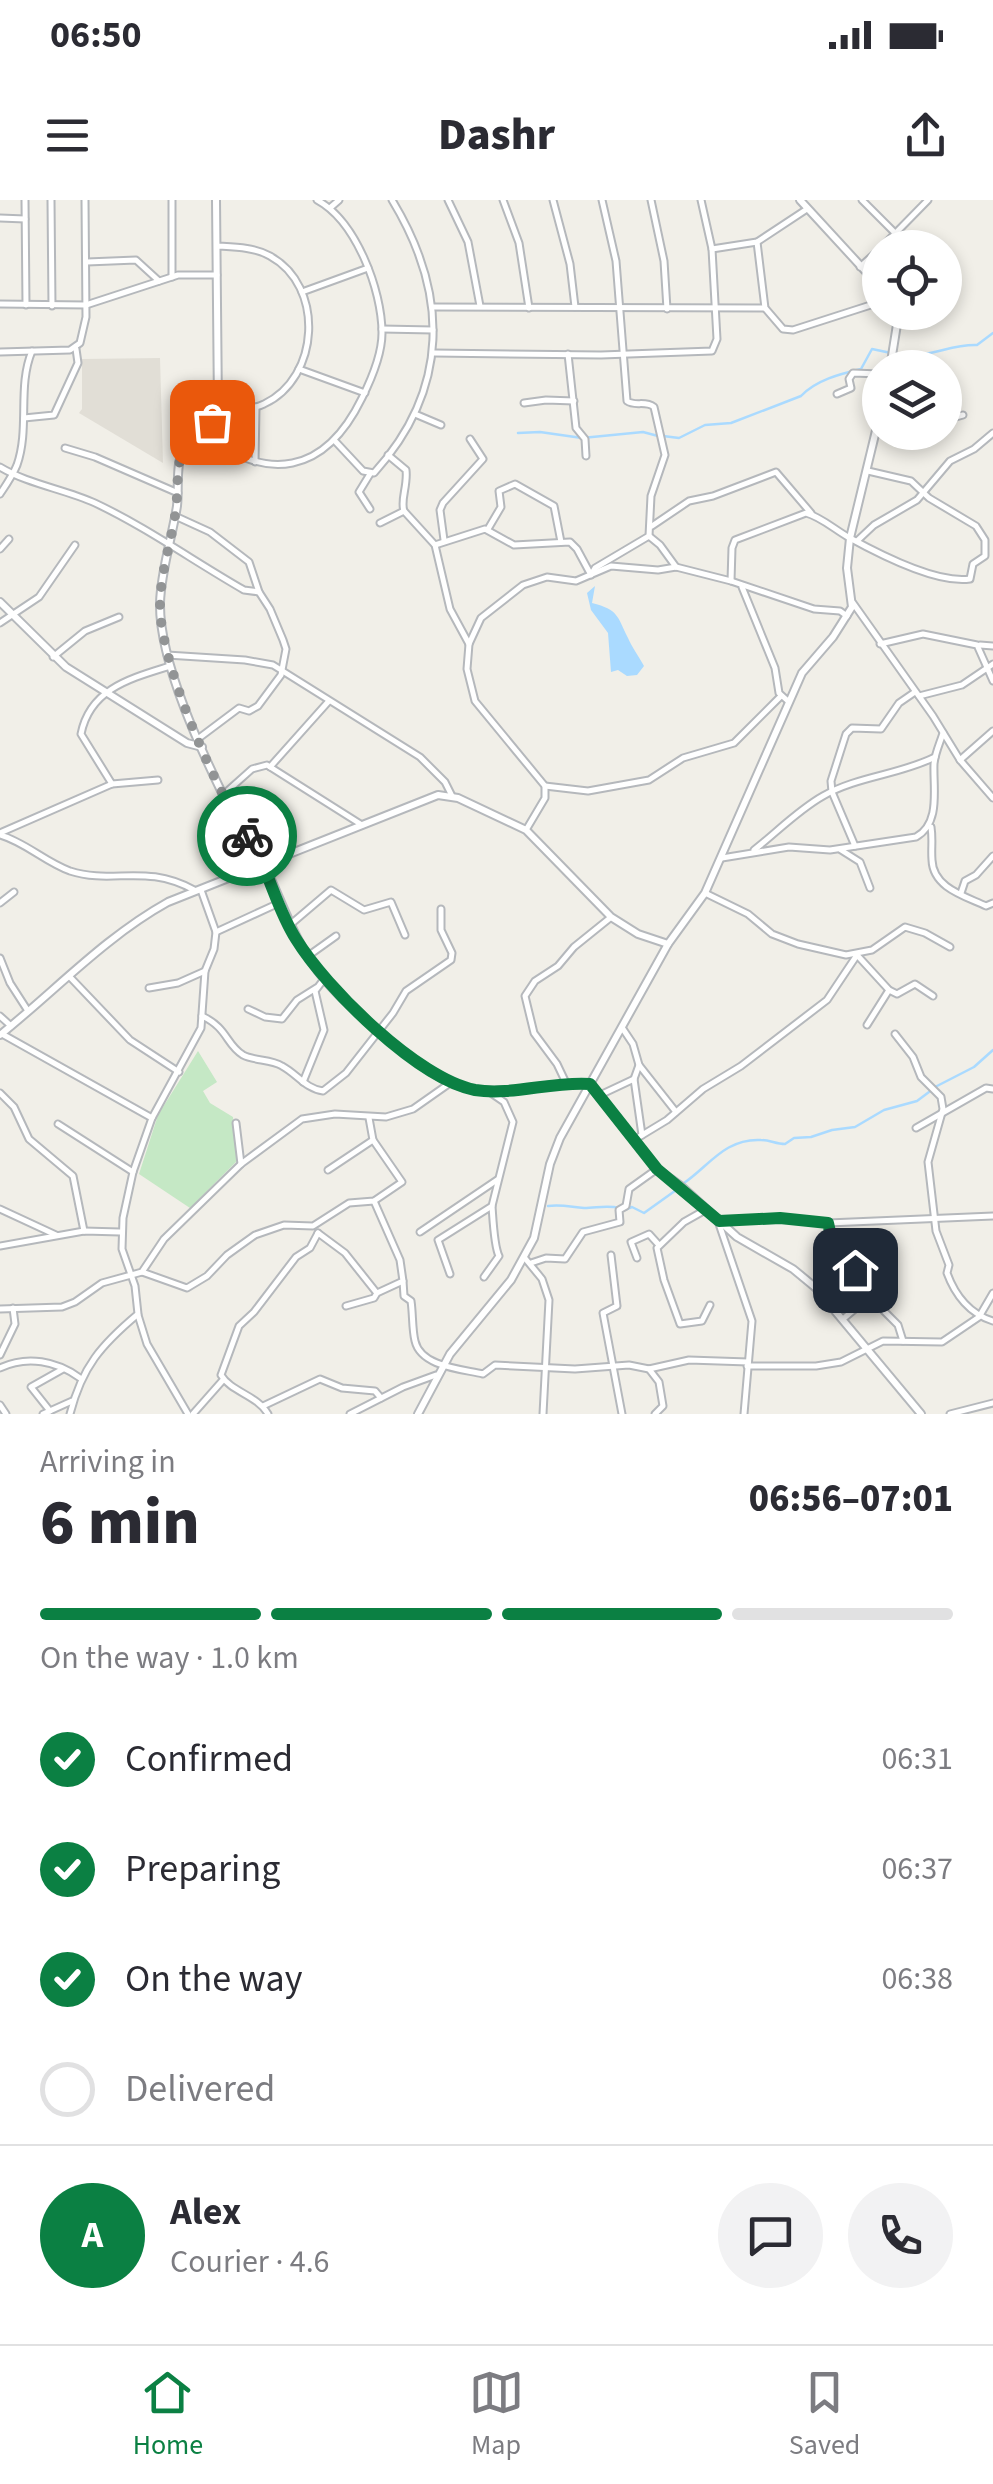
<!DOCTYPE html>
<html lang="en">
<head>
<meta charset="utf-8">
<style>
  :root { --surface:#fff; --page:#f2f2f3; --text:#2b2b33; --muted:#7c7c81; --line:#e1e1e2; --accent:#0b8043 }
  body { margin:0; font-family:"Source Sans 3",sans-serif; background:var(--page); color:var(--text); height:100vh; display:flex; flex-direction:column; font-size:38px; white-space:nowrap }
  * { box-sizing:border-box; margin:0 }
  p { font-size:32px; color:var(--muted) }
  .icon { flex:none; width:55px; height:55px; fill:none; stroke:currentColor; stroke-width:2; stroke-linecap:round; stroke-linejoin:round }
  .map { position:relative; height:1214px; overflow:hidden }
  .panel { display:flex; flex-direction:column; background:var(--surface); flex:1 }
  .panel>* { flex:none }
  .controls { position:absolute; left:862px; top:30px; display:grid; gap:20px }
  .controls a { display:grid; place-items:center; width:100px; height:100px; border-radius:50%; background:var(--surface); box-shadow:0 5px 15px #0003; font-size:50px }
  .pin { position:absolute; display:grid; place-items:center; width:85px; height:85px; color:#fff; margin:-42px; border-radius:20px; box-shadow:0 5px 15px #0006 }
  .courier { position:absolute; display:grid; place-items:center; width:100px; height:100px; margin:-50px; border:8px solid #0b8043; border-radius:50%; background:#fff; color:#222; box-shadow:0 2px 12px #0007 }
  .summary em { font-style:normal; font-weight:800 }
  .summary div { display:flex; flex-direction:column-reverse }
  .summary { display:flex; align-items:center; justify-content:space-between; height:170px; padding:0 40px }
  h1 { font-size:65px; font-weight:800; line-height:75px }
  .bar { display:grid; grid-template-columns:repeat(4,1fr); gap:15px 10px; align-content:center; height:120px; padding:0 40px }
  .bar i { height:12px; border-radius:8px; background:var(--line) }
  .bar .active { background:var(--accent) }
  .bar p { grid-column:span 4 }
  .line { display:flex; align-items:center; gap:25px; padding:0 40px; border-top:2px solid var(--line) }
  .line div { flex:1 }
  .round { display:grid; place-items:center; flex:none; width:105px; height:105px; border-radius:52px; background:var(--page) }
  ol { padding:0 40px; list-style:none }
  li { display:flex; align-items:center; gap:30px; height:110px }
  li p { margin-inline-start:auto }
  li .icon { padding:10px; border-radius:50%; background:var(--accent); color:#fff; stroke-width:4 }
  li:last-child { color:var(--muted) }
  li i { width:55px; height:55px; border:5px solid var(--line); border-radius:50% }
  .status { display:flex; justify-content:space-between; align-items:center; height:70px; padding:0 50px; background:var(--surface); direction:ltr }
  .status svg { height:28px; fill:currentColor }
  header { display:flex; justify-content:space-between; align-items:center; height:130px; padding:0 40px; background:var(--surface); font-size:45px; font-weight:800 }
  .dock { display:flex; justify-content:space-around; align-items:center; height:140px; border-top:2px solid var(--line); background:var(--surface); font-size:28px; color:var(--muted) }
  .dock a { display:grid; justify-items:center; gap:5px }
  .dock .active { color:var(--accent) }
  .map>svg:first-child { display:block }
  .education { fill:#e1ded6 }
  .green { fill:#c5e8c5 }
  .water { fill:#aadaff }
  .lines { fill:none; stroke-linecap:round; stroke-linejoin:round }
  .stream { stroke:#aadaff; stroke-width:2.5 }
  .minor-casing { stroke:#b5b8bc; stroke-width:9 }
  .tertiary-casing { stroke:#b5b8bc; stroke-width:10 }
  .minor { stroke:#fff; stroke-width:5 }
  .tertiary { stroke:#fff; stroke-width:6 }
  .done { stroke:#929495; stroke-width:10; stroke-dasharray:0 18 }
  .route { stroke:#0b8043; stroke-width:12 }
</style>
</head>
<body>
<div class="status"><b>06:50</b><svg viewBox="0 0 49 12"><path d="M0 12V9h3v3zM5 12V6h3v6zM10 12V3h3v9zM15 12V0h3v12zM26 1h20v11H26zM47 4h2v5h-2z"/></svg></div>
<header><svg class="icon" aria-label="menu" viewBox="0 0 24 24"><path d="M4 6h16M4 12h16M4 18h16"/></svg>Dashr<svg class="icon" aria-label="share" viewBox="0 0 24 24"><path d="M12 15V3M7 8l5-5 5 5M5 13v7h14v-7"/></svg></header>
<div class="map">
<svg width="993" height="1214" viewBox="0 0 993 1214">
  <rect width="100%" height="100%" fill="#f1efe8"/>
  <polygon class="education" points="160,158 163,263 79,213 82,209 82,159"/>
  <polygon class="green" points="198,851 217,882 203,891 210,903 233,917 237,961 190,1008 139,974 158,915"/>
  <path class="water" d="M595 386 592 403C619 410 617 416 628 438 632 447 639 457 644 466L637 475 627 476 618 470 611 472 608 433 591 410 587 393Z"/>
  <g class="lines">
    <g class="stream">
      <path d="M897 154C932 159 947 144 977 145L993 133"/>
      <polyline points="518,233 540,232 582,238 643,232 658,236"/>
      <path d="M663 236 679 238 705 225 731 223 801 196C816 180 840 174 861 169L872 149 891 153"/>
      <path d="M684 983C709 966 725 938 761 940 770 940 776 944 785 944L794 938 811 937 832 930 855 927 884 910 917 901 937 886 974 867 993 850"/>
      <path d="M548 1006C561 1004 571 1007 584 1008 597 1008 606 1005 620 1008"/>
      <polyline points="627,1009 632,1007 644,1013 679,988"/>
    </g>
    <defs>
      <g id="minor">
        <polyline points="25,0 26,105"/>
        <polyline points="51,0 52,106"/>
        <polyline points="448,0 468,42 480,106"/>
        <polyline points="503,0 519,43 529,108"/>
        <polyline points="553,0 570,64 575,107"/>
        <polyline points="651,0 664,61 667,109"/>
        <polyline points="862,0 896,34"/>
        <polyline points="331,7 339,0"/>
        <polyline points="0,18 25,19"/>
        <polyline points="757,42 765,108 783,129 793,130 880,102"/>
        <path d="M217 46C234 47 254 47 270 56 325 86 320 178 264 204 251 211 232 208 218 208"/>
        <polyline points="881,48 928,0"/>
        <polyline points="712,49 757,42 807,9"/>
        <polyline points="87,62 136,60 159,81"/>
        <polyline points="860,67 880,49"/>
        <polyline points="172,77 172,0"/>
        <polyline points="302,92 368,68"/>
        <polyline points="0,104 86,105 178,75 217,75"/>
        <polyline points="433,107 765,108"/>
        <polyline points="382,129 433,130"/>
        <polyline points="0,152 70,150 80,143 86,117 85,0"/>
        <polyline points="434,153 601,155 712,151 717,139 712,49 701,0"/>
        <polyline points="568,154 576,228 585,239 586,256"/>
        <polyline points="299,169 365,193"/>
        <polyline points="837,194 851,188 849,179 853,173 880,174"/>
        <polyline points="524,203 546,200 574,201"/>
        <polyline points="415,214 441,225"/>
        <polyline points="24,218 54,215 78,163 76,149"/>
        <polyline points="945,220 963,215"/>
        <path d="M202 232C267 284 325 274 362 198 372 178 382 155 382 133 382 90 356 21 317 0"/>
        <path d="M335 241 363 271 374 273C450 189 449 94 392 0"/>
        <polyline points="65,248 95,257 178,293"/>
        <path d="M388 255 406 270C408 286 400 300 404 311"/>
        <polyline points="255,262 256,207"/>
        <path d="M0 267C28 284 64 289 95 303 146 327 195 362 244 390L259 392"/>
        <polyline points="370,274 359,292 370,309"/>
        <path d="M0 294C6 285 13 275 17 265 30 228 17 187 32 151"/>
        <polyline points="175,316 210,332 249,362 259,392 270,409 283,440 286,449 281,475 258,506 249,511 239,508 199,538"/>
        <polyline points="380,323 404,311 435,345 450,409 469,444"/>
        <polyline points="652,326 689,301 713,296 776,272 811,313"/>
        <polyline points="488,329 501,307 499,291 515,284 554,306 561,342"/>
        <polyline points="649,336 660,345 676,367"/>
        <polyline points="444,340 440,310 443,303 483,259 470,239"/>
        <polyline points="857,341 874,325 917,300 950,261 974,249 993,233"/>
        <path d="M435 345 485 329 514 345 570 342 577 349 591 375 595 368 649 336 651 296 665 255 654 207C645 200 635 207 627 201L616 61 602 0"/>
        <polyline points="0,349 9,339"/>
        <path d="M731 381 732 348 735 340 806 313C821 317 834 329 848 337 877 353 937 384 970 379L973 364 985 356V340L976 326 929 298 911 281 868 271"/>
        <polyline points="742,387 775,468 779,493 789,502"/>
        <polyline points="853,403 933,516 960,560 993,598"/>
        <polyline points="0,423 39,397 75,345"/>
        <polyline points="880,444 923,434 977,445 993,481"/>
        <polyline points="980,445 993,446"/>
        <polyline points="167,455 245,460 273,465 420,557 445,582 452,596"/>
        <polyline points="53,457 85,431 119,417"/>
        <polyline points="919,496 962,485 993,464"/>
        <polyline points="960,560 993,531"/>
        <polyline points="270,567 328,502"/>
        <path d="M112 584 81 534C90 488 132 478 170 466"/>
        <polyline points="545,586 588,591 649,580 683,558 734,543 780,497"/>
        <polyline points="224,594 252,569 267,565 362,625"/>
        <path d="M931 627C933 640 931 648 932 660 933 688 965 696 986 706L993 703"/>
        <polyline points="526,630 545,598 545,586 475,501 467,469 469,444 481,418 523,385 547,377 576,381 611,366 658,370 676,367 731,381 814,409 840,411 847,416"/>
        <polyline points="0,633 112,584 158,580"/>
        <path d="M0 635C25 642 45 662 70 671 113 685 145 663 194 690"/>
        <polyline points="855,646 832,592 831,581 846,534 852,528 881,529 899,503 915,492"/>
        <path d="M754 650C776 633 798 610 823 596 858 576 899 575 935 557"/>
        <polyline points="841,650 860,662 870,688"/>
        <path d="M722 658 789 647 830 650 916 637C941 623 933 589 934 564 935 553 940 543 943 533"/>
        <polyline points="705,693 748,714 772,734 798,744 846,755 872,750 905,727 925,733 950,747"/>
        <polyline points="961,693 965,681 976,675 993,656"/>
        <polyline points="0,703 14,692"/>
        <polyline points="291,724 331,690 364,710 391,702 405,735"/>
        <polyline points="216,732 279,703"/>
        <polyline points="308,756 336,736"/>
        <polyline points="0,758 10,783 28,811"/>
        <polyline points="69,776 130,840 179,872"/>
        <polyline points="149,788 178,783 205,771"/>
        <polyline points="248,809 265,817 282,819 297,800 316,788"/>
        <polyline points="0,816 11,826"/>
        <path d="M202 816C228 828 226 845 243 855 254 861 271 859 282 866 297 874 306 889 323 891L346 873 393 813 406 791 451 760 452 753 441 730V709"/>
        <polyline points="867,825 889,790"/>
        <polyline points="623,829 633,844 639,865 676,912"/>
        <polyline points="2,834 152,918"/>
        <path d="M895 834 913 857 921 877 941 897 943 909 928 962 936 1031 949 1065 947 1073C955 1095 970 1114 993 1121"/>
        <polyline points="639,865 634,879 642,935"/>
        <polyline points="303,882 324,830 315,791 324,779"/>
        <polyline points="567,885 557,864 534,833 525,796 535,781 558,766 574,747 610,718"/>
        <polyline points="0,893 14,907 29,939 73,976 84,1031"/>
        <polyline points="600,895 634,879"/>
        <polyline points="236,923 241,964"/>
        <polyline points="58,924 133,972"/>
        <polyline points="916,928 986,888 993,889"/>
        <polyline points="634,940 667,920 703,889 741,866 827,800 857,755 889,790 897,794 915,784 933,796"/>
        <polyline points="328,970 373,940"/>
        <polyline points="0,1009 56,1035"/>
        <polyline points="707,1009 684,1022 657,1048 664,1080 680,1124 702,1121 710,1105"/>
        <polyline points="718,1021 752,1121 744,1214"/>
        <polyline points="719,1021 780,1018 828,1023 993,1016"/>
        <polyline points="828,1023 831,1036 859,1079 855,1092 833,1108"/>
        <polyline points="420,1032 497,980"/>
        <polyline points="318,1033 345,1053 376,1092"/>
        <polyline points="0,1046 84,1031 120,1032"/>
        <polyline points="611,1055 617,1106 603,1113 622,1214"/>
        <polyline points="524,1057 542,1079 549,1100 543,1214"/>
        <polyline points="637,1058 631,1042 649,1034 658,1044"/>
        <polyline points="531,1063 546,1058 565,1059 583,1032 620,1022 619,1010 626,1006 629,989 657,969"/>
        <polyline points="142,1072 187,1088 207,1076 227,1055 255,1035 284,1025 313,1026 349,1003 374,1001 402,982 373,940 369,918"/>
        <polyline points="450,1074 438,1040 492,1006 513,922 504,902 488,891"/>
        <path d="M484 1077 499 1056C494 1046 493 1019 492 1006"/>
        <path d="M403 1081 404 1096 411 1101C413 1114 412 1129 415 1141 421 1167 462 1169 483 1174L495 1165 575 1169 629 1165 649 1169 689 1160 748 1162"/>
        <polyline points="346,1106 374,1098 377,1093 403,1081 400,1060 374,1001"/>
        <polyline points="0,1109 62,1107 75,1102 102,1083 142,1072 164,1039 241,964 302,919 335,914 386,917 413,909 450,883"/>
        <polyline points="138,1115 147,1144 188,1214"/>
        <polyline points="843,1119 868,1098 872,1099 898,1125 903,1141"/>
        <polyline points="0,1155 15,1124 13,1108"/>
        <polyline points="747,1166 816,1166 841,1162 883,1141 942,1142 979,1117 993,1093"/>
        <path d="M0 1168C27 1155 57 1161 80 1178"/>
        <polyline points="649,1169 659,1182 663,1206 655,1214"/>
        <polyline points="0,1205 6,1214"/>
        <polyline points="263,1206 320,1179 342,1188 375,1191 381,1198"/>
        <polyline points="50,1211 31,1187 63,1169"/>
        <polyline points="43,1214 72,1201"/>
        <path d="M70 1214C82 1167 101 1145 138 1114L135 1086 122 1049 123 1018 133 972 152 918 201 828 205 771 214 749 216 732 201 690"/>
        <polyline points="193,1214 223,1180"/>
        <path d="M268 1214C257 1195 231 1192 221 1175L239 1126 254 1112 296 1057 310 1048 318 1033"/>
        <polyline points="350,1214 403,1187 436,1175"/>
        <polyline points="950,1214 993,1203"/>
      </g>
      <g id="tertiary">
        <path d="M216 0 218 208C211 232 194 229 185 246 175 262 179 288 177 306 172 338 161 370 160 403 159 463 203 555 230 609 240 627 254 642 262 660 283 702 294 744 325 780 350 809 414 865 447 881 493 903 542 880 589 884L657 969 681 986 737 1037 793 1069 816 1088 921 1214"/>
        <polyline points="800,0 880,87"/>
        <polyline points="890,168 899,112"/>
        <polyline points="0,402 66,467 187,543 202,547"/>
        <path d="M0 835C56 790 105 737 168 702L438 595 458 598 526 630 611 717 638 734 668 744"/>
        <polyline points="418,1214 450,1154 511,1080 534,1038 550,964 560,938 668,744 705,693 802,473 833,437 852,407 847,368 850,338 880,214"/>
      </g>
    </defs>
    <use href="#minor" class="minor-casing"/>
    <use href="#tertiary" class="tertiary-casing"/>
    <use href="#minor" class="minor"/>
    <use href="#tertiary" class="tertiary"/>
  </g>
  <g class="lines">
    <path class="done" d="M212 222C204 232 189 236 184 247 175 266 179 295 175 316 170 346 160 376 160 407 161 465 214 587 247 636"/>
    <path class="route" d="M247 636C269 668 275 706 296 739 326 788 418 879 475 890 512 896 552 881 590 884L657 969 719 1021 780 1018 828 1023 831 1036 855 1070"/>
  </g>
</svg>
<div class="controls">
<a><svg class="icon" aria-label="locate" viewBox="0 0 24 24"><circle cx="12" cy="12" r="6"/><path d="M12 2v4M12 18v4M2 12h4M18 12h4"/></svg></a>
<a><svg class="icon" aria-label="layers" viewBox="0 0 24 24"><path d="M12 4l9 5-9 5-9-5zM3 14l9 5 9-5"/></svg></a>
</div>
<div class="pin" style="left:212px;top:222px;background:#ea580c"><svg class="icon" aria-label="bag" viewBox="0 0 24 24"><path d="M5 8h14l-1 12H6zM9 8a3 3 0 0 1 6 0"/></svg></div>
<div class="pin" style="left:855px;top:1070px;background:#1f2937"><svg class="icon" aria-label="home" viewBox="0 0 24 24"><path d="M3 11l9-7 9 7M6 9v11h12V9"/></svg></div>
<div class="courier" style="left:247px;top:636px"><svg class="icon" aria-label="bike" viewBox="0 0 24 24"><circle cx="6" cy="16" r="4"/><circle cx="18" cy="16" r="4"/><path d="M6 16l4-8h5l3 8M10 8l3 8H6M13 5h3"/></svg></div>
</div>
<section class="panel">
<div class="summary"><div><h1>6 min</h1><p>Arriving in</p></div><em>06:56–07:01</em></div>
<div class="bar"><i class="active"></i><i class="active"></i><i class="active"></i><i></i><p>On the way · 1.0 km</p></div>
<ol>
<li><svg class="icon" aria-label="check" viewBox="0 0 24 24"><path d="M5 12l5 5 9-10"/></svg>Confirmed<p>06:31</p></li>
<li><svg class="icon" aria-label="check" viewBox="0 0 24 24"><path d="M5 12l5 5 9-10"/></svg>Preparing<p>06:37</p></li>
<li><svg class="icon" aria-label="check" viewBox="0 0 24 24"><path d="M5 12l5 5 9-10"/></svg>On the way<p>06:38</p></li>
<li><i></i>Delivered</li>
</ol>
<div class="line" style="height:180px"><b class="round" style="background:var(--accent);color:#fff">A</b><div><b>Alex</b><p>Courier · 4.6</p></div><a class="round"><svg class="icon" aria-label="chat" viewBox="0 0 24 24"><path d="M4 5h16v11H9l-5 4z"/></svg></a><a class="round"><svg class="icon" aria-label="phone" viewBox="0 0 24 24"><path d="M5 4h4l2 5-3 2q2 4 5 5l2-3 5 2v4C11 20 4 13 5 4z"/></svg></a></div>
</section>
<nav class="dock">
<a class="active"><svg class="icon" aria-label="home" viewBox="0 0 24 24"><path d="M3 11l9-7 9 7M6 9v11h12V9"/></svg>Home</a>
<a><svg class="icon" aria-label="map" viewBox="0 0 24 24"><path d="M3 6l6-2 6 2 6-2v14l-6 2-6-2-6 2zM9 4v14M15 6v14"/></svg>Map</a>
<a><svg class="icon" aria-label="saved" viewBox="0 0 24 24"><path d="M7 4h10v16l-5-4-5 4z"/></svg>Saved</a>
</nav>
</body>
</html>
